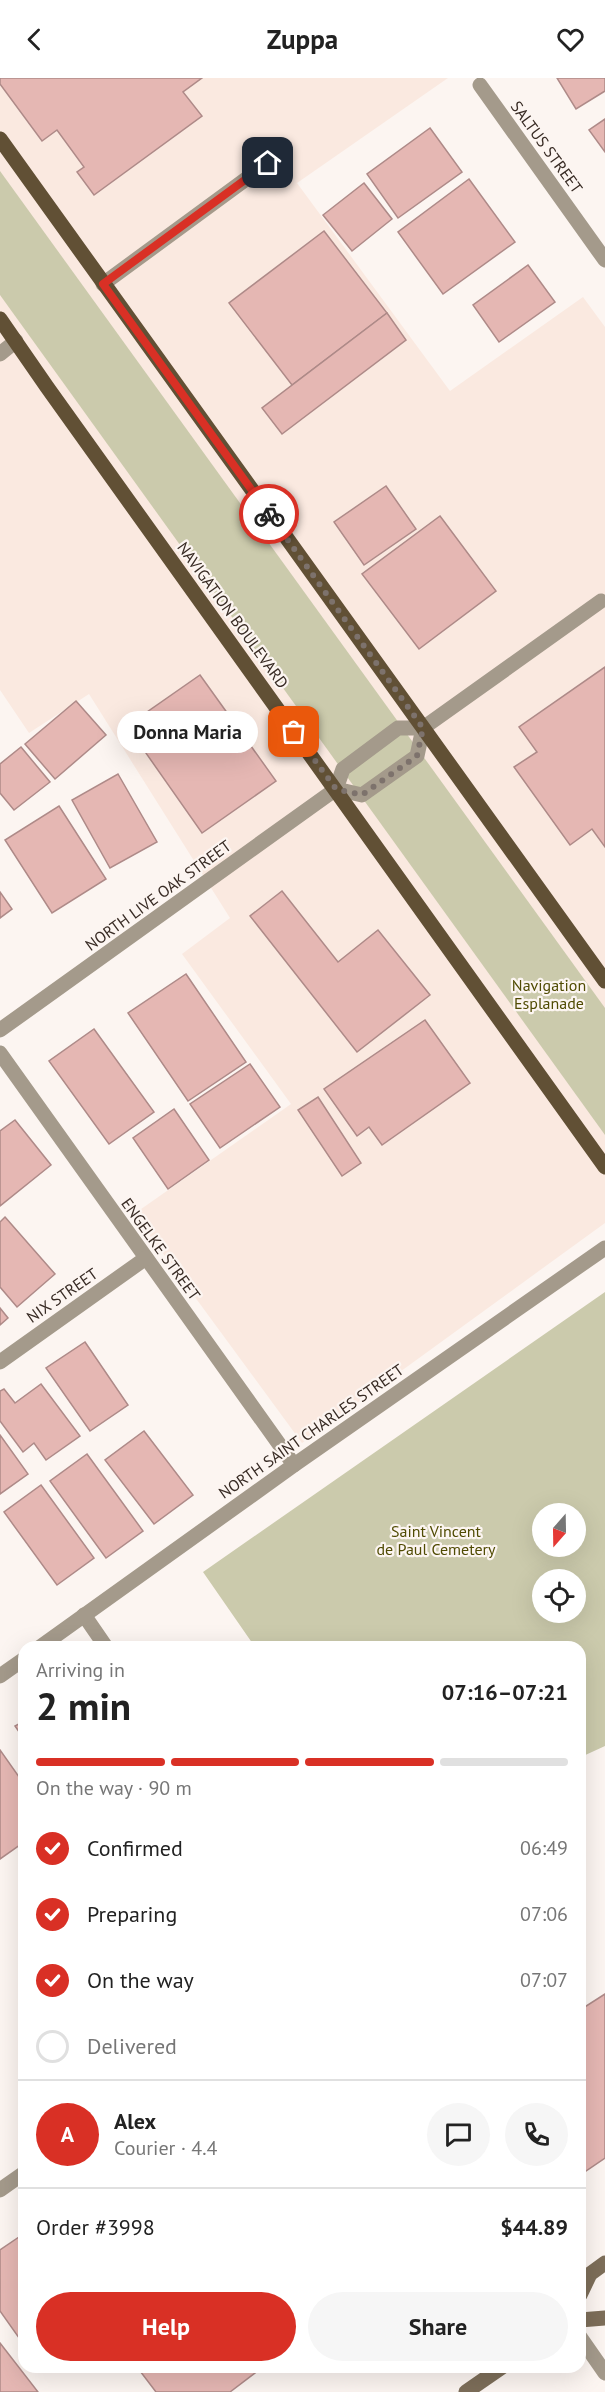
<!DOCTYPE html>
<html lang="en">
<head>
<meta charset="utf-8">
<style>
  :root { --surface:#fff; --page:#f6f6f6; --text:#222; --muted:#767676; --line:#e0e0e0; --accent:#d93025 }
  body { margin:0; font-family:"PT Sans",sans-serif; background:var(--page); color:var(--text); height:100vh; display:flex; flex-direction:column; font-size:22px; white-space:nowrap }
  * { box-sizing:border-box; margin:0 }
  p { font-size:20px; color:var(--muted) }
  .icon { flex:none; width:33px; height:33px; fill:none; stroke:currentColor; stroke-width:2; stroke-linecap:round; stroke-linejoin:round }
  .map { position:relative; flex:1; overflow:hidden }
  .side { position:absolute; left:18px; top:1563px; width:568px; height:732px; display:flex; flex-direction:column; background:var(--surface); border-radius:18px; box-shadow:0 6px 24px #0002 }
  .side>* { flex:none }
  .needle { width:39px; rotate:200deg }
  .tools { position:absolute; left:532px; top:1425px; display:grid; gap:12px }
  .tools a { display:grid; place-items:center; width:54px; height:54px; border-radius:50%; background:var(--surface); box-shadow:0 6px 24px #0002; font-size:30px }
  .pin { position:absolute; display:grid; place-items:center; width:51px; height:51px; color:#fff; margin:-26px; border-radius:12px; box-shadow:0 3px 9px #0006 }
  .courier { position:absolute; display:grid; place-items:center; width:60px; height:60px; margin:-30px; border:4px solid #d93025; border-radius:50%; background:#fff; color:#222; box-shadow:0 2px 8px #0007 }
  .bubble { position:absolute; height:42px; border-radius:21px; background:var(--surface); box-shadow:0 6px 24px #0002; font-size:20px; font-weight:800; line-height:42px; text-align:center }
  .overview em { font-style:normal; font-weight:800 }
  .overview div { display:flex; flex-direction:column-reverse }
  .overview { display:flex; align-items:center; justify-content:space-between; height:102px; padding:0 18px }
  h1 { font-size:39px; font-weight:800; line-height:45px }
  .bar { display:grid; grid-template-columns:repeat(4,1fr); gap:9px 6px; align-content:center; height:72px; padding:0 18px }
  .bar i { height:8px; border-radius:4px; background:var(--line) }
  .bar .current { background:var(--accent) }
  .bar p { grid-column:span 4 }
  .line { display:flex; align-items:center; gap:15px; padding:0 18px; border-top:2px solid var(--line) }
  .line div { flex:1 }
  .round { display:grid; place-items:center; flex:none; width:63px; height:63px; border-radius:32px; background:var(--page) }
  ol { padding:0 18px; list-style:none }
  li { display:flex; align-items:center; gap:18px; height:66px }
  li p { margin-inline-start:auto }
  li .icon { padding:6px; border-radius:50%; background:var(--accent); color:#fff; stroke-width:4 }
  li:last-child { color:var(--muted) }
  li i { width:33px; height:33px; border:3px solid var(--line); border-radius:50% }
  .cta { display:flex; gap:12px; margin-top:auto; padding:12px 18px }
  .cta a { flex:1; height:69px; border-radius:36px; background:var(--accent); color:#fff; font-size:24px; font-weight:800; line-height:69px; text-align:center }
  .cta a+a { background:var(--page); color:var(--text) }
  header { display:flex; justify-content:space-between; align-items:center; height:78px; padding:0 18px; background:var(--surface); font-size:27px; font-weight:800 }
  .map>svg:first-child { display:block }
  .built { fill:#fae9e0 }
  .green { fill:#cbcaac; fill-rule:evenodd }
  .building { fill:#e5b7b3; stroke:#ae8a88; stroke-width:1.5 }
  .lines { fill:none; stroke-linecap:round; stroke-linejoin:round }
  .street { stroke:#a49a8b; stroke-width:15 }
  .secondary { stroke:#7d6e59; stroke-width:15 }
  .primary { stroke:#615035; stroke-width:15 }
  .done { stroke:#7d726c; stroke-width:6; stroke-dasharray:0 10.8 }
  .route { stroke:#d93025; stroke-width:8 }
  .labels { text-anchor:middle; stroke-width:4.5; stroke-linejoin:round; paint-order:stroke }
  .street-label { font-size:16px; fill:#382b24; stroke:#fcf5f1 }
  .park-label { font-size:16px; fill:#504b03; stroke:#fcf5f1 }
</style>
</head>
<body>
<header><svg class="icon" aria-label="back" viewBox="0 0 24 24"><path d="M15 5l-7 7 7 7"/></svg>Zuppa<svg class="icon" aria-label="heart" viewBox="0 0 24 24"><path d="M12 20l-8-8c-3-5 5-10 8-4 3-6 11-1 8 4z"/></svg></header>
<div class="map">
<svg width="605" height="2314" viewBox="0 0 605 2314">
  <rect width="100%" height="100%" fill="#fcf5f1"/>
  <polygon class="built" points="0,0 448,0 297,105 450,313 583,219 605,249 605,1145 302,1365 134,1136 291,1026 182,876 230,840 89,616 29,655 0,612"/>
  <g class="green">
    <polygon points="0,93 605,930 605,1057 0,217"/>
    <path d="M605 1214V1668L581 1679 580 1569H255L203 1494ZM543 1436H576V1468H543ZM543 1502H576V1534H543Z"/>
  </g>
  <g class="building">
    <polygon points="0,0 202,0 183,14 202,38 94,117 77,94 84,89 57,52 42,63 0,6"/>
    <polygon points="557,0 605,0 605,13 576,31"/>
    <polygon points="605,41 605,74 589,52"/>
    <polygon points="430,50 462,94 398,140 367,96"/>
    <polygon points="469,101 515,164 443,216 398,154"/>
    <polygon points="364,105 392,141 352,173 323,137"/>
    <polygon points="324,153 387,235 292,307 229,225"/>
    <polygon points="528,187 555,224 499,264 473,227"/>
    <polygon points="387,235 406,262 282,356 262,330"/>
    <polygon points="386,408 416,451 364,487 334,444"/>
    <polygon points="440,438 496,513 419,571 362,496"/>
    <polygon points="605,589 605,769 592,751 570,767 514,689 537,674 519,649"/>
    <polygon points="200,597 276,703 202,755 127,648"/>
    <polygon points="76,623 106,657 55,701 25,666"/>
    <polygon points="21,669 50,704 14,732 0,715 0,686"/>
    <polygon points="118,696 157,764 110,790 72,722"/>
    <polygon points="59,728 106,801 52,835 5,762"/>
    <polygon points="282,813 338,884 378,852 430,917 357,974 250,838"/>
    <polygon points="0,814 12,831 0,840"/>
    <polygon points="186,896 246,984 188,1023 128,935"/>
    <polygon points="425,942 470,1005 382,1067 369,1049 357,1058 324,1011"/>
    <polygon points="94,951 154,1034 109,1066 49,983"/>
    <polygon points="250,986 280,1029 220,1070 190,1026"/>
    <polygon points="318,1019 361,1085 342,1098 298,1032"/>
    <polygon points="174,1031 209,1082 168,1111 133,1060"/>
    <polygon points="15,1042 51,1087 0,1128 0,1053"/>
    <polygon points="5,1139 55,1196 17,1229 0,1209 0,1144"/>
    <polygon points="0,1230 8,1240 0,1247"/>
    <polygon points="85,1264 128,1327 90,1353 46,1290"/>
    <polygon points="41,1306 80,1358 46,1382 34,1365 23,1374 0,1343 0,1313 4,1311 15,1325"/>
    <polygon points="144,1353 193,1417 154,1446 105,1382"/>
    <polygon points="0,1357 28,1396 0,1416"/>
    <polygon points="87,1376 143,1453 106,1480 50,1403"/>
    <polygon points="41,1407 94,1480 57,1507 4,1434"/>
    <polygon points="24,1643 24,1661 15,1648"/>
    <polygon points="0,1672 24,1706 24,1764 0,1781"/>
    <polygon points="605,1916 605,2080 580,2097 580,1932"/>
    <polygon points="19,2159 24,2166 24,2267 0,2233 0,2172"/>
    <polygon points="0,2265 38,2314 0,2314"/>
    <polygon points="137,2289 263,2289 230,2314 156,2314"/>
  </g>
  <g class="lines">
    <g class="street">
      <polyline points="480,7 605,182"/>
      <polyline points="103,206 268,85"/>
      <polyline points="0,276 16,263"/>
      <polyline points="336,711 362,717 417,678 423,650"/>
      <polyline points="0,952 336,711 343,691 398,650 423,650 601,523"/>
      <polyline points="0,975 294,1387"/>
      <polyline points="0,1284 146,1180"/>
      <polyline points="84,1537 106,1569"/>
      <polyline points="40,1569 294,1387 605,1170"/>
      <polyline points="0,1598 24,1581"/>
      <polyline points="0,2112 24,2095"/>
      <polyline points="580,2259 605,2295"/>
    </g>
    <g class="secondary">
      <polyline points="580,2217 590,2196 605,2185"/>
      <polyline points="580,2242 605,2240"/>
      <polyline points="466,2314 502,2289"/>
    </g>
    <g class="primary">
      <polyline points="0,61 605,903"/>
      <polyline points="0,241 47,309 605,1089"/>
    </g>
  </g>
  <g class="lines">
    <polyline class="done" points="269,436 423,650 417,678 362,717 336,711 294,654"/>
    <polyline class="route" points="268,85 103,206 269,436"/>
  </g>
  <g class="labels">
    <g class="street-label">
      <text transform="translate(547 69) rotate(54)" y="6">SALTUS STREET</text>
      <text transform="translate(233 537) rotate(54)" y="6">NAVIGATION BOULEVARD</text>
      <text transform="translate(158 817) rotate(-36)" y="6">NORTH LIVE OAK STREET</text>
      <text transform="translate(161 1171) rotate(54)" y="6">ENGELKE STREET</text>
      <text transform="translate(62 1217) rotate(-35)" y="6">NIX STREET</text>
      <text transform="translate(311 1353) rotate(-35)" y="6">NORTH SAINT CHARLES STREET</text>
    </g>
    <g class="park-label">
      <text x="549" y="913">Navigation<tspan x="549" dy="18">Esplanade</tspan></text>
      <text x="436" y="1459">Saint Vincent<tspan x="436" dy="18">de Paul Cemetery</tspan></text>
    </g>
  </g>
</svg>
<div class="tools">
<a><svg class="needle" viewBox="-14 -14 28 28"><path d="M0-13l5 13h-10z" fill="#e53935"/><path d="M0 13l5-13h-10z" fill="#767676"/></svg></a>
<a><svg class="icon" aria-label="locate" viewBox="0 0 24 24"><circle cx="12" cy="12" r="6"/><path d="M12 2v4M12 18v4M2 12h4M18 12h4"/></svg></a>
</div>
<div class="pin" style="left:294px;top:654px;background:#ea580c"><svg class="icon" aria-label="bag" viewBox="0 0 24 24"><path d="M5 8h14l-1 12H6zM9 8a3 3 0 0 1 6 0"/></svg></div>
<div class="pin" style="left:268px;top:85px;background:#1f2937"><svg class="icon" aria-label="home" viewBox="0 0 24 24"><path d="M3 11l9-7 9 7M6 9v11h12V9"/></svg></div>
<div class="courier" style="left:269px;top:436px"><svg class="icon" aria-label="bike" viewBox="0 0 24 24"><circle cx="6" cy="16" r="4"/><circle cx="18" cy="16" r="4"/><path d="M6 16l4-8h5l3 8M10 8l3 8H6M13 5h3"/></svg></div>
<div class="bubble" style="left:117px;top:633px;width:141px">Donna Maria</div>
<section class="side">
<div class="overview"><div><h1>2 min</h1><p>Arriving in</p></div><em>07:16–07:21</em></div>
<div class="bar"><i class="current"></i><i class="current"></i><i class="current"></i><i></i><p>On the way · 90 m</p></div>
<ol>
<li><svg class="icon" aria-label="check" viewBox="0 0 24 24"><path d="M5 12l5 5 9-10"/></svg>Confirmed<p>06:49</p></li>
<li><svg class="icon" aria-label="check" viewBox="0 0 24 24"><path d="M5 12l5 5 9-10"/></svg>Preparing<p>07:06</p></li>
<li><svg class="icon" aria-label="check" viewBox="0 0 24 24"><path d="M5 12l5 5 9-10"/></svg>On the way<p>07:07</p></li>
<li><i></i>Delivered</li>
</ol>
<div class="line" style="height:108px"><b class="round" style="background:var(--accent);color:#fff">A</b><div><b>Alex</b><p>Courier · 4.4</p></div><a class="round"><svg class="icon" aria-label="chat" viewBox="0 0 24 24"><path d="M4 5h16v11H9l-5 4z"/></svg></a><a class="round"><svg class="icon" aria-label="phone" viewBox="0 0 24 24"><path d="M5 4h4l2 5-3 2q2 4 5 5l2-3 5 2v4C11 20 4 13 5 4z"/></svg></a></div>
<div class="line" style="height:78px"><div>Order #3998</div><b>$44.89</b></div>
<div class="cta"><a>Help</a><a>Share</a></div>
</section>
</div>
</body>
</html>
